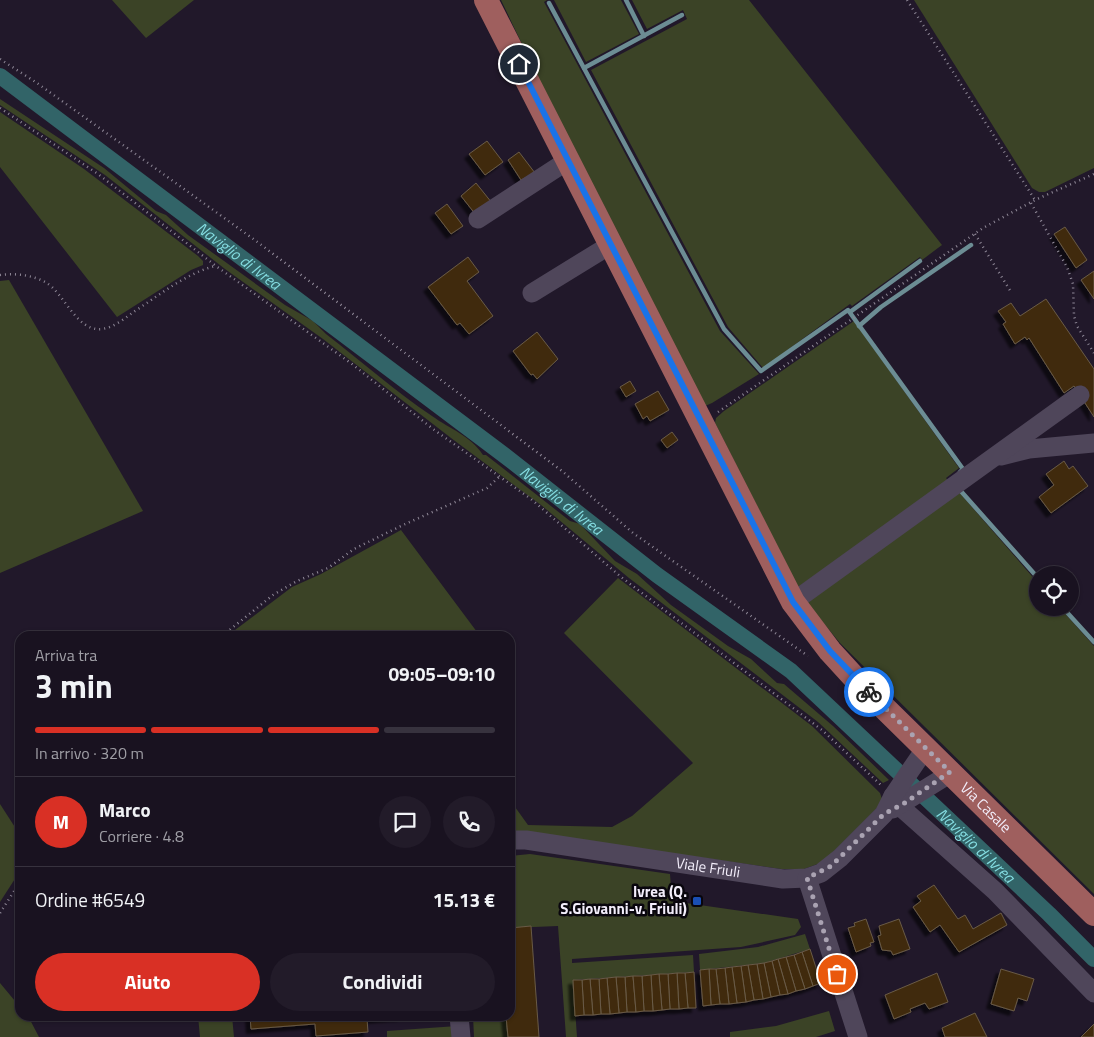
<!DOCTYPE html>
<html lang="it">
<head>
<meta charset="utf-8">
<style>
  :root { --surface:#191220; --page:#221b29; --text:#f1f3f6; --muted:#9f9ea5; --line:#37323e; --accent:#d93025 }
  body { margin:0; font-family:"Titillium Web",sans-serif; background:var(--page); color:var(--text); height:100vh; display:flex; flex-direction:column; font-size:19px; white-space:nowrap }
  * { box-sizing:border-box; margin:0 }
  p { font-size:16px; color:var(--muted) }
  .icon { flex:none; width:28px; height:28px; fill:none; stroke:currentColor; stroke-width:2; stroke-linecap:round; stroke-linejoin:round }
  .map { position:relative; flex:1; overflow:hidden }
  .details { position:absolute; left:15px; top:631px; width:500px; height:390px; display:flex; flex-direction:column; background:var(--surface); border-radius:15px; box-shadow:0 1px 4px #0004,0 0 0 1px var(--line) }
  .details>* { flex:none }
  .fabs { position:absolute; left:1029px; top:566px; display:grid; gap:10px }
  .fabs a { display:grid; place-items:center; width:50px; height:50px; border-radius:50%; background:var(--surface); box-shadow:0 1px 4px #0004,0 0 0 1px var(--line); font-size:25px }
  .pin { position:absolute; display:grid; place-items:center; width:42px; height:42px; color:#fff; margin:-21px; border:2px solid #fff; border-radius:50%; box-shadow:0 1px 5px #0007 }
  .courier { position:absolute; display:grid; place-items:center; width:50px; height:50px; margin:-25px; border:4px solid #1a73e8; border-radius:50%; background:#fff; color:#222; box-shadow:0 1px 6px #0007 }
  .overview em { font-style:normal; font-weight:700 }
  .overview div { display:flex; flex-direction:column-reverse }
  .overview { display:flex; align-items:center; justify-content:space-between; height:85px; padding:0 20px }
  h1 { font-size:32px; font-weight:700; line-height:38px }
  .bar { display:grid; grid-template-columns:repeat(4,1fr); gap:8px 5px; align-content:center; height:60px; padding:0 20px }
  .bar i { height:6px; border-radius:4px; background:var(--line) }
  .bar .active { background:var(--accent) }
  .bar p { grid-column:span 4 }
  .line { display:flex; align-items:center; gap:12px; padding:0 20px; border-top:1px solid var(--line) }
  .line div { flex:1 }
  .round { display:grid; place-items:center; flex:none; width:52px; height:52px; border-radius:26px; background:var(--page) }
  .cta { display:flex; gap:10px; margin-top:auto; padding:10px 20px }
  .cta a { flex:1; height:58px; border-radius:30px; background:var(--accent); color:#fff; font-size:20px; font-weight:700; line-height:58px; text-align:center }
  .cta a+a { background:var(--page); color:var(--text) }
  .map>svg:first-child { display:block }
  .green { fill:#3b4326 }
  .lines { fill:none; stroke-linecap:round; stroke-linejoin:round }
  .stream { stroke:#6c8d94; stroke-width:4.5 }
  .canal { stroke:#326468; stroke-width:16 }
  .building { fill:#412c0c; stroke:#695a47; filter:url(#shadow) }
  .path { stroke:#8f8897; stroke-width:2.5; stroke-dasharray:1 4; stroke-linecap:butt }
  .minor { stroke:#4f465a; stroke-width:19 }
  .major { stroke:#9f5f5e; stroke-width:24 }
  .done { stroke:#aaa3b2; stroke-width:5; stroke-dasharray:0 9 }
  .route { stroke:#1a73e8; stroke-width:6 }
  .transit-dot { fill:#1a4fb4; stroke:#09060d; stroke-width:2 }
  .labels { text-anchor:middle; stroke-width:5; stroke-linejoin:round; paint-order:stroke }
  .street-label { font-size:15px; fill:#f3eefb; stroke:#09060d }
  .poi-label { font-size:15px; font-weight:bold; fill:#f3eefb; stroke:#09060d; text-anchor:end }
  .water-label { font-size:16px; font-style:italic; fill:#84dce1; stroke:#09060d }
</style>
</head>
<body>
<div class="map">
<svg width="1094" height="1037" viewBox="0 0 1094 1037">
  <defs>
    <filter id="shadow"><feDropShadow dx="-4.5" dy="4.5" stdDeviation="1" flood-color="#0009"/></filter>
  </defs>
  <rect width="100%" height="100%" fill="#21182a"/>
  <g class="green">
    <polygon points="112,0 194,0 146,38"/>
    <polygon points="501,0 547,0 544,2 720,331 759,374 712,403 705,406 645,301"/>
    <polygon points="554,0 621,0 639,34 586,62"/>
    <polygon points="632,0 749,0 942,245 922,260 920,257 852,306 850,304 763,368 728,327 591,70 687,19 683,10 647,29"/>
    <polygon points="914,0 1094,0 1094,168 1045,192 1039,192 1032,188"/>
    <path d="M0 99 104 168 156 211 166 215 188 235 285 305 313 321 326 334C361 361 395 391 432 416 450 429 471 436 483 455H486L570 521 580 524 615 561 637 574 671 605 728 646 751 659 777 683 784 684 833 726 889 780 883 783 818 722 629 578 541 505 451 438 323 339 225 269 105 175 0 105Z"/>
    <polygon points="0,112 84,169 198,256 203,261 203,265 191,270 117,317 0,167"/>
    <polygon points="9,280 143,511 0,573 0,281"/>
    <polygon points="854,321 959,468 946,478 950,483 798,587 715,423 716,418 724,411"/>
    <polygon points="958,491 1037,582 1038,608 1060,608 1094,646 1094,894 840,643 807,603"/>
    <polygon points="401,530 480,636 227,636 292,587 321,574"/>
    <polygon points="618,578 812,726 880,793 882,799 881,804 823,862 804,869 781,869 620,846 510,833 510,800 528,825 612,827 632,816 693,763 564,633"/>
    <polygon points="0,804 20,835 20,871 0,902"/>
    <polygon points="530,854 670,874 672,901 798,919 801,927 795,935 741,947 572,959 572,963 693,955 694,972 573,980 577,1037 566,1037 558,926 510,928 510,856"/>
    <polygon points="805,934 810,949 764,963 700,970 699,954 758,947"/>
    <polygon points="0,983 20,1007 20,1016 28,1016 39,1037 0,1037"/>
    <polygon points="829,1011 835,1031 816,1037 730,1037 730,1032 776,1026"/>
    <polygon points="198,1016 232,1016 234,1037 200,1037"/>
    <polygon points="473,1016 506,1016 508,1037 474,1037"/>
    <polygon points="457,1026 458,1037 387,1037 387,1031"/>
  </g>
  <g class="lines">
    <g class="stream">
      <polyline points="626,0 644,36"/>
      <polyline points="549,3 724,329 761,371 848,310 963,469 960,472"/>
      <polyline points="584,68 682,15"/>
      <polyline points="850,312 920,261"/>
      <polyline points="859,326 881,307 971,245"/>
      <polyline points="959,489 1038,578"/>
      <polyline points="1063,608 1094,642"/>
    </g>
    <path class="canal" id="s1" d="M0 76 504 455 657 575 791 671 1049 914 1094 959"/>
  </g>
  <g class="building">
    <polygon points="487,141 503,162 485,175 469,154"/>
    <polygon points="519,152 535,173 521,180 508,160"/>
    <polygon points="476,183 492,203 476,215 461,196"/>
    <polygon points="447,204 463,226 451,234 435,213"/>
    <polygon points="1065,227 1087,260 1076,268 1054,234"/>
    <polygon points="468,257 479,272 467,281 493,316 469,334 460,323 457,325 428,287"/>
    <polygon points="1094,271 1094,299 1081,280"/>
    <polygon points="1046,299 1094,369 1094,417 1074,386 1064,393 1029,338 1027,340 1025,337 1015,344 1003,324 1006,322 998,311 1011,303 1020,316"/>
    <polygon points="537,332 558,359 537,379 533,374 531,375 513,351"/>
    <polygon points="630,381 636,391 626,397 620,387"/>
    <polygon points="658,391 669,410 650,421 647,416 643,419 635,404"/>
    <polygon points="672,432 678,440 667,448 661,440"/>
    <polygon points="1064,461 1069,469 1073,466 1088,486 1051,513 1039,497 1054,485 1046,474"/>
    <polygon points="934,885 958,919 965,915 973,929 1001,913 1007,925 959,952 940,925 930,932 913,907 921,901 917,896"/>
    <polygon points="866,919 874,942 870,943 871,946 856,952 848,928 855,926 854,923"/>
    <polygon points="899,919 910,949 893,955 891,951 882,950 878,936 881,935 879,926"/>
    <polygon points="531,926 539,1037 508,1037 506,1016 510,1016 510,928"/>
    <polygon points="810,949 821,983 813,986 802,952"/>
    <polygon points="802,952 813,986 805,989 794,955"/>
    <polygon points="794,955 805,989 796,991 786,957"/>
    <polygon points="786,957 796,991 788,994 778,959"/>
    <polygon points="778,959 788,994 780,995 772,961"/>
    <polygon points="772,961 780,995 771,997 764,963"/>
    <polygon points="764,963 771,997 763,999 757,964"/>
    <polygon points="757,964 763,999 754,1000 748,965"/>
    <polygon points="748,965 754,1000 746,1002 741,966"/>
    <polygon points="741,966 746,1002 737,1003 732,967"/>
    <polygon points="732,967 737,1003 729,1004 725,968"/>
    <polygon points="725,968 729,1004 720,1004 716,969"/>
    <polygon points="709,969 716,969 720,1004 711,1005"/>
    <polygon points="709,969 711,1005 703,1006 700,970"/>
    <polygon points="1001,969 1034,979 1027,1001 1018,998 1014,1011 991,1004"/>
    <polygon points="694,972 696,1008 688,1008 685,973"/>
    <polygon points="677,973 685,973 688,1008 679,1009"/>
    <polygon points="677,973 679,1009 670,1009 668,974"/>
    <polygon points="937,973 948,1002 929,1009 925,1003 910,1009 911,1012 894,1019 885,995"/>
    <polygon points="659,974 668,974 670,1009 662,1010"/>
    <polygon points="659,974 662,1010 653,1011 651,975"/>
    <polygon points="651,975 653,1011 644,1011 642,976"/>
    <polygon points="633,976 636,1012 627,1012 625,977"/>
    <polygon points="633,976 642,976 644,1011 636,1012"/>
    <polygon points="616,977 625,977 627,1012 619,1013"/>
    <polygon points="616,977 619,1013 610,1014 607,978"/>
    <polygon points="607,978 610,1014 601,1014 599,979"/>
    <polygon points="590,979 599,979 601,1014 593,1015"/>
    <polygon points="590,979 593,1015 584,1015 582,980"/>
    <polygon points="573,980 582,980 584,1015 575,1016"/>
    <polygon points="975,1013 987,1037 945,1037 942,1028"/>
    <polygon points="250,1016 402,1016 367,1019 368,1032 316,1036 315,1024 251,1029"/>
    <polygon points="1094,1024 1094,1037 1081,1037"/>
  </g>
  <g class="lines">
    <g class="path">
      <polyline points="907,0 1035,200"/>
      <polyline points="0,59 37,83 252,238 562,471 633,533 808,656"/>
      <polyline points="0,108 98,174 216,266 352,364 433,429 531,499 621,577 822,730 882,786"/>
      <polyline points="1031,203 1067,267 1073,284 1074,316 1077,326 1094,353"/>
      <polyline points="975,234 1011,292"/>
      <path d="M0 275C15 273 32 275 45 282 65 293 76 332 102 329 115 327 125 318 135 311 161 294 185 274 215 266"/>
      <polyline points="718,412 983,228 1035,200 1094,174"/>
      <polyline points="222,636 273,595 297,581 328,568 354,549 403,525 487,488 499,477"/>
      <polyline points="0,913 20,882"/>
    </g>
    <g class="minor">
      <polyline points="478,219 567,161"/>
      <polyline points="532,293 610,245"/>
      <polyline points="1001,456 1029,449 1094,443"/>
      <polyline points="793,602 1080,395"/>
      <polyline points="893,796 903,804 904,810 995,891 1094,993"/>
      <polyline points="893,809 951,773"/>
      <path id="s2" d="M510 840H526L783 879 807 878 821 873 840 858 884 814 893 796 925 749"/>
      <polyline points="807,878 858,1037"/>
      <polyline points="459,1016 461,1037"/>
    </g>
    <path class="major" id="s3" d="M486 0 793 602 830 651 862 686 1094 914"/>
  </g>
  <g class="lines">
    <polyline class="done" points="837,974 807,878 831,866 884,814 903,804 950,772 869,692"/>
    <polyline class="route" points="519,64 793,602 830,651 869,692"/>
  </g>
  <rect class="transit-dot" x="692" y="896" width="10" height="10" rx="2.5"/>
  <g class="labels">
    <g class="street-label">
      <text dy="5" stroke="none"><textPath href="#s3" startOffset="958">Via Casale</textPath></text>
      <text dy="5" stroke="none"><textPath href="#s2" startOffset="200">Viale Friuli</textPath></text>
    </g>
    <g class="poi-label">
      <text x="687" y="897">Ivrea (Q.<tspan x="687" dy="17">S.Giovanni-v. Friuli)</tspan></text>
    </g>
    <g class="water-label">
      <text dy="6" stroke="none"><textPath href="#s1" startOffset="299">Naviglio di Ivrea</textPath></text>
      <text dy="6" stroke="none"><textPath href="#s1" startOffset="704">Naviglio di Ivrea</textPath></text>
      <text dy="6" stroke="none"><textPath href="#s1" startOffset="1244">Naviglio di Ivrea</textPath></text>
    </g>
  </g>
</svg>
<div class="fabs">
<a><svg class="icon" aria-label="locate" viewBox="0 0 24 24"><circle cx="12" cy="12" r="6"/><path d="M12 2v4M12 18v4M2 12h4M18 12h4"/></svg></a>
</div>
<div class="pin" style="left:837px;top:974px;background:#ea580c"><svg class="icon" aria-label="bag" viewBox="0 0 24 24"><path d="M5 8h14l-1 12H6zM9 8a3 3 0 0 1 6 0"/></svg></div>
<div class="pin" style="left:519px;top:64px;background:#1f2937"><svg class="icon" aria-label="home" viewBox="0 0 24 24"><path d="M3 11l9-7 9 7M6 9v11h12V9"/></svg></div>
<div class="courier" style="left:869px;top:692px"><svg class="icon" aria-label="bike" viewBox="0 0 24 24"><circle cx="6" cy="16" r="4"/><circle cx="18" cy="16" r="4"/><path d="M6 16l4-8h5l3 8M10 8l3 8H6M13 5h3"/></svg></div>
<section class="details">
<div class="overview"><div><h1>3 min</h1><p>Arriva tra</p></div><em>09:05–09:10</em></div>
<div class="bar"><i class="active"></i><i class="active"></i><i class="active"></i><i></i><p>In arrivo · 320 m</p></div>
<div class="line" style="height:90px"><b class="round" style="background:var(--accent);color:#fff">M</b><div><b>Marco</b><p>Corriere · 4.8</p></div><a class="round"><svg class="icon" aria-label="chat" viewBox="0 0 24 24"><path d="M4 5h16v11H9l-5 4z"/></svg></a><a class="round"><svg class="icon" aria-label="phone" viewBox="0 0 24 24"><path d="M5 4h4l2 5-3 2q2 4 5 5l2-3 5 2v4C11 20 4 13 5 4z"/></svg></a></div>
<div class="line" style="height:65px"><div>Ordine #6549</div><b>15.13 €</b></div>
<div class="cta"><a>Aiuto</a><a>Condividi</a></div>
</section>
</div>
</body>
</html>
